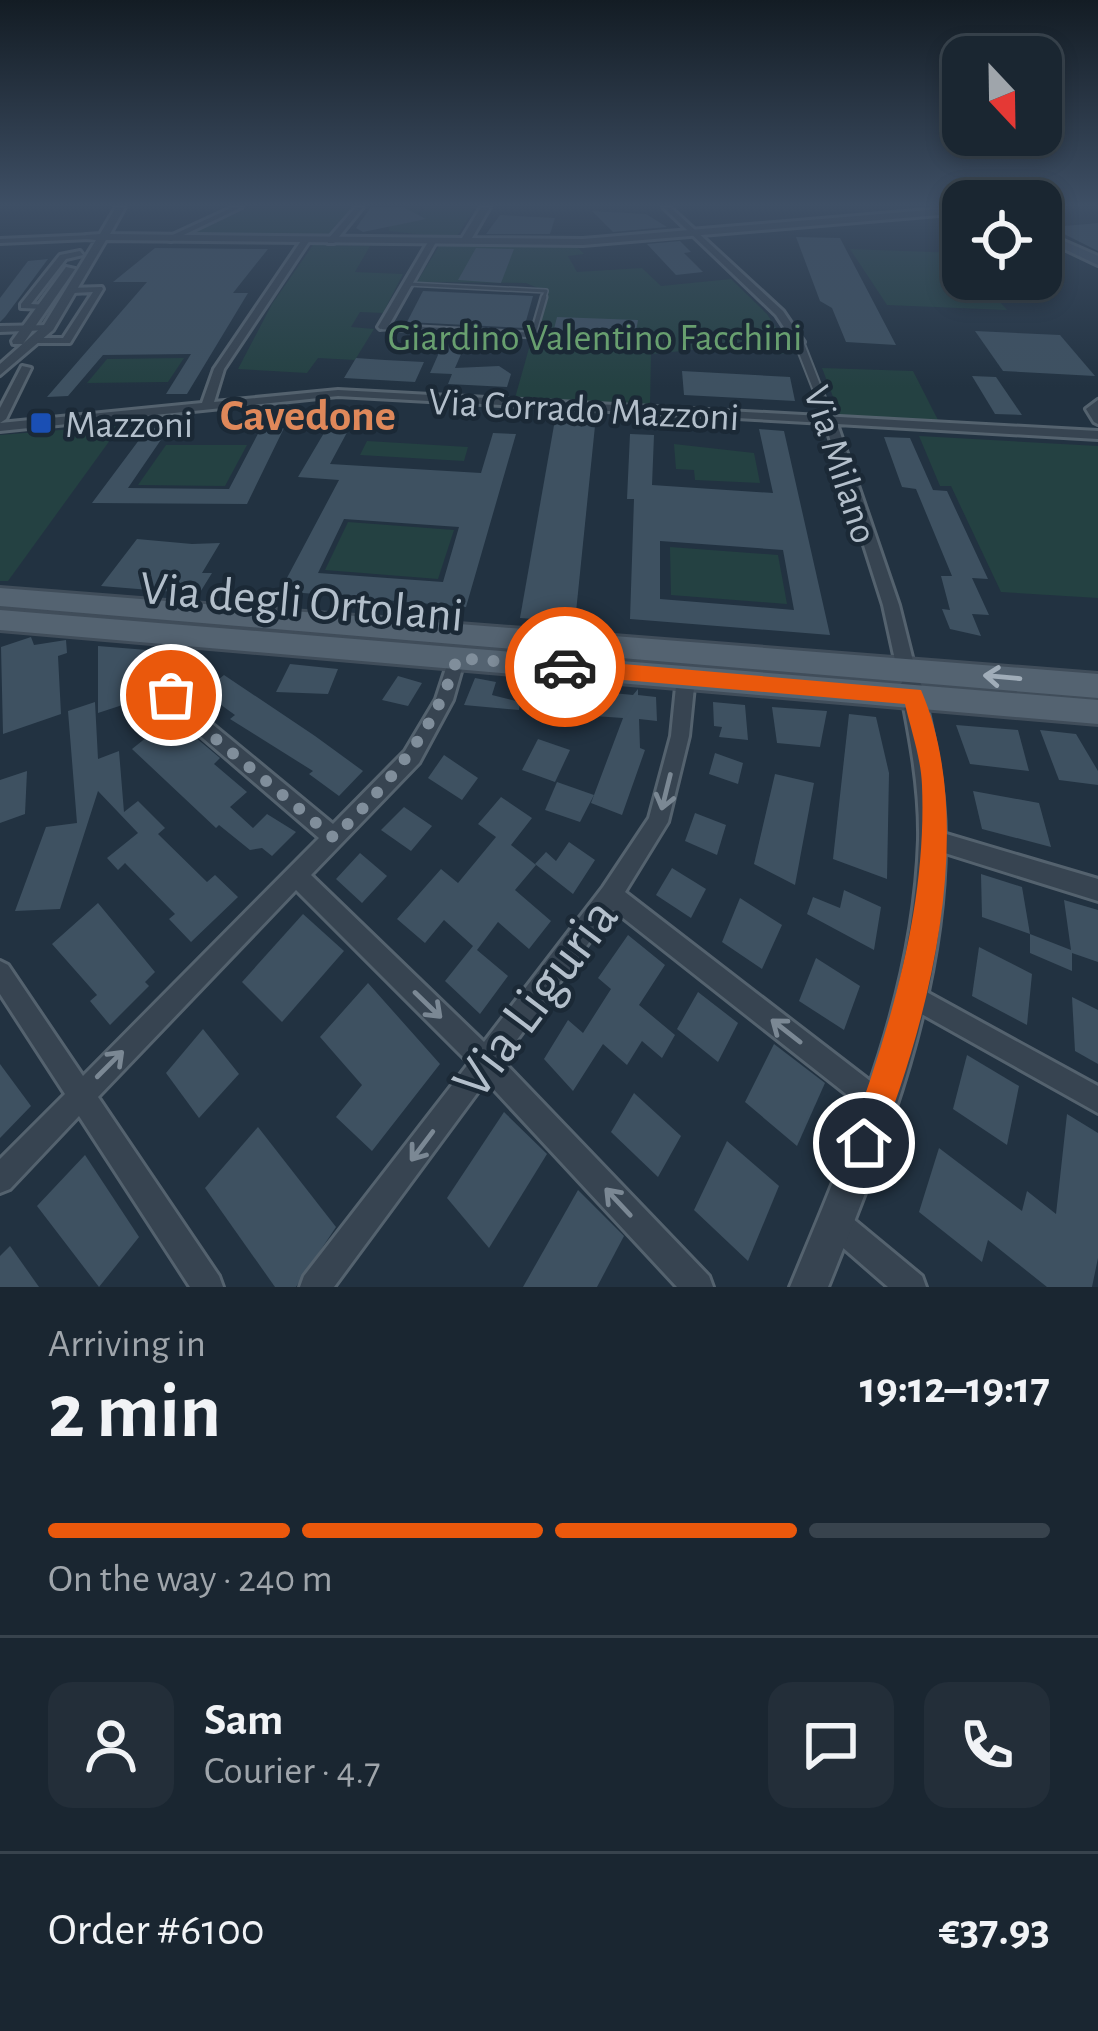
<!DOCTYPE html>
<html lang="en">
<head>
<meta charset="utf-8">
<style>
  :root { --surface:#1a2631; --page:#232e39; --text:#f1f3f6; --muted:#9fa5ab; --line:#38434d; --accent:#ea580c }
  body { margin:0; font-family:"Alegreya Sans",sans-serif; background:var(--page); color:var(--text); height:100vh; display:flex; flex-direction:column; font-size:45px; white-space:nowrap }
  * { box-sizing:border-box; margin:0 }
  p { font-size:39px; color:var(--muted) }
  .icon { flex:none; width:66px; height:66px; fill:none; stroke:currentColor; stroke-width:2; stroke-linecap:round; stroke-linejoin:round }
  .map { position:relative; height:1287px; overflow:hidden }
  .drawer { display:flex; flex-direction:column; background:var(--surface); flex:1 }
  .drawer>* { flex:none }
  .needle { width:78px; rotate:158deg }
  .buttons { position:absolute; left:942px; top:36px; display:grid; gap:24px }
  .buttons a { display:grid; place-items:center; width:120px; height:120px; border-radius:24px; background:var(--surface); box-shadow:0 6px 18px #0003,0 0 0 3px var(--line); font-size:60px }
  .pin { position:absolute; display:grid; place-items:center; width:102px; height:102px; color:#fff; margin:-51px; border:6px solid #fff; border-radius:50%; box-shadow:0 3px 12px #0007 }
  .courier { position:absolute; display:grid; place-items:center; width:120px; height:120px; margin:-60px; border:9px solid #ea580c; border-radius:50%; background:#fff; color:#222; box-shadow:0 3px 15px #0007 }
  .summary em { font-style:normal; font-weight:700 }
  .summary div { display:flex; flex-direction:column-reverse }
  .summary { display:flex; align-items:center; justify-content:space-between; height:204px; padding:0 48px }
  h1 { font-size:78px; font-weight:700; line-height:90px }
  .bar { display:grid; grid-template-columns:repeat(4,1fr); gap:18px 12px; align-content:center; height:144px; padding:0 48px }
  .bar i { height:15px; border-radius:9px; background:var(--line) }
  .bar .selected { background:var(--accent) }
  .bar p { grid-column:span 4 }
  .line { display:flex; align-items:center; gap:30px; padding:0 48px; border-top:3px solid var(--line) }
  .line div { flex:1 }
  .round { display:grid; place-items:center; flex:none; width:126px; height:126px; border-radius:24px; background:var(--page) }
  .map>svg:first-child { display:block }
  .green { fill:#244142 }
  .building { fill:#3e5161; fill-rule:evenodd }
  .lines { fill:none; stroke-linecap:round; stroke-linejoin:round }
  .service-far1-casing { stroke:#54626e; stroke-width:6 }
  .service-casing { stroke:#54626e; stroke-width:9 }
  .pedestrian-far1-casing { stroke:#54626e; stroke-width:12 }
  .pedestrian-casing { stroke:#54626e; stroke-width:14 }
  .minor-casing { stroke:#54626e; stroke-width:6 }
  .tertiary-casing { stroke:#54626e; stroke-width:6 }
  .secondary-casing { stroke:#54626e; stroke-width:6 }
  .primary-casing { stroke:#404d5a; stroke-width:6 }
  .service-far1 { stroke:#374451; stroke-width:3 }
  .service { stroke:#374451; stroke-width:4.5 }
  .pedestrian-far1 { stroke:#374451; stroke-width:8 }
  .pedestrian { stroke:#374451; stroke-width:9 }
  .minor { fill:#374451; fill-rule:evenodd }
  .tertiary { fill:#374451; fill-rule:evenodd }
  .secondary { fill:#445364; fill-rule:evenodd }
  .primary { fill:#546371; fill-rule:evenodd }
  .oneway { stroke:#a0adb9 }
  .oneway2 { stroke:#7b8894 }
  .route { fill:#ea580c }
  .done { stroke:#808e9b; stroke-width:12; stroke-dasharray:0 21.6 }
  .transit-dot { fill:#1a4fb4; stroke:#1b2936; stroke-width:4.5 }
  .labels { text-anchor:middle; stroke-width:9; stroke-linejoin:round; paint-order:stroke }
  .far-park-label { font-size:39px; fill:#689f6f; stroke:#1b2936 }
  .far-street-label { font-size:39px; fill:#b3bfcb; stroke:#1b2936 }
  .far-poi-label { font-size:39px; fill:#b3bfcb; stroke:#1b2936; text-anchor:start }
  .far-quarter-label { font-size:45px; font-weight:bold; fill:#df885a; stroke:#1b2936 }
  .street-label { font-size:48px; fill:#b3bfcb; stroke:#1b2936 }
  .near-street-label { font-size:57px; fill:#b3bfcb; stroke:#1b2936 }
</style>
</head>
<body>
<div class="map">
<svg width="1098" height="1287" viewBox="0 0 1098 1287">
  <rect width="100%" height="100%" fill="#223241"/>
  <g class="green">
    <polygon points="251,207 353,207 326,236 187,235"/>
    <polygon points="406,207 421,207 417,219 425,207 475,207 456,238 389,231 390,211"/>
    <polygon points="313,245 370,246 355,272 403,274 383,313 360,312 351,327 374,329 355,360 318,358 307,373 238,369 272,304"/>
    <polygon points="439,246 576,246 584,254 568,256 577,272 642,268 661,286 731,279 767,314 793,354 702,349 651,354 650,406 515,398 545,291 526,283 417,282"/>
    <polygon points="850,249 958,253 963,279 980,279 1007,310 887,305"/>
    <polygon points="184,358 168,382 87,383 107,359"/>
    <polygon points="822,368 913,371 938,420 840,415"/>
    <polygon points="121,425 8,581 0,581 0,435"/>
    <polygon points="919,436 1098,446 1098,598 1001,592 951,486 940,486"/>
    <polygon points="367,441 468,447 464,461 360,455"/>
    <polygon points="674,444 754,453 760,483 695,480 694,470 676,469"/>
    <polygon points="166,445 247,445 225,486 138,485"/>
    <polygon points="348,522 454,530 438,579 325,570"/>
    <polygon points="670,547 778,555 787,604 671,595"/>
  </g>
  <g class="building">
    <polygon points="371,207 403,207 426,219 363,232 356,228"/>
    <polygon points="592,211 646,214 667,227 613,232"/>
    <polygon points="500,215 555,218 550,234 486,234"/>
    <polygon points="1098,223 1098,251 1050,227 1088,224"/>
    <polygon points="796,237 840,238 896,345 846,342 832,308 820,301"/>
    <polygon points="680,241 691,252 684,253 703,272 676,275 647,244"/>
    <polygon points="155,248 268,249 233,293 248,293 187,394 166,394 191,354 103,355 68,396 47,397 147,282 113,282"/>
    <polygon points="476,248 514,249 501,283 458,280"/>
    <polygon points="48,259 5,317 0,322 0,298 28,261"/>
    <polygon points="423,291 533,296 524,328 407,322"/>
    <polygon points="557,317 638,320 635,337 553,333"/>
    <polygon points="975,331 1060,335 1095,376 1003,371"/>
    <polygon points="446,337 468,338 455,368 499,366 511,374 507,387 448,384 452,374 430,373"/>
    <polygon points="356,358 385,360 424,362 415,382 344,378"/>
    <polygon points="682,371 790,377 795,401 684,395"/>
    <polygon points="972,376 996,377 1022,415 995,414"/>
    <path d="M337 411 358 412 330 464 481 473 493 433 516 434 466 607 280 591 339 480 298 477ZM344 519 459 527 443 582 318 573Z"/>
    <polygon points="556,414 596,416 575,622 520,618"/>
    <polygon points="148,428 169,428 128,488 229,489 261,428 284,428 247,504 92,503"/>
    <path d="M759 429 784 431 830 635 630 619 634 499H627L630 434 654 435 652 485 773 493ZM660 541 783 550 794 610 660 599Z"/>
    <polygon points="884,437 910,438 933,490 947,491 988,579 972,578 989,615 972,614 981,636 950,629 942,609 950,610 941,576 952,576 916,489 902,487"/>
    <polygon points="137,539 192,544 220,543 202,573 212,573 199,594 101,586"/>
    <polygon points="31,637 34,645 66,640 67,653 58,656 61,714 3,734 1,647"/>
    <polygon points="98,646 147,650 150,696 98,713"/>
    <polygon points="290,664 338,669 328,694 276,692"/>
    <polygon points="224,675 315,736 363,771 339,796 309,774 313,771 230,719 235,715 203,692"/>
    <polygon points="398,676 422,683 408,706 382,700"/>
    <polygon points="475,678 496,682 492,695 520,702 519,710 464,705"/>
    <polygon points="553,687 633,695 638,689 638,695 656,697 657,721 639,719 640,748 645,750 622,815 591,803 623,718 550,713"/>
    <polygon points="95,702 98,759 119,751 124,812 138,801 165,828 158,834 207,882 215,875 238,897 191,942 169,919 175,914 125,863 118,870 107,858 138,833 98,791 60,909 15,911 46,827 77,823 68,711"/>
    <polygon points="713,702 745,705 748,740 719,737 722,727 714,726"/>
    <polygon points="772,707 827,711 820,747 777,743"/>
    <polygon points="849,714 876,717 889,773 887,879 833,859"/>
    <polygon points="162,725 186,744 195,737 220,758 214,764 247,792 230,807 253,828 267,814 296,832 272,856 262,848 250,850 219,825 216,828 132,749"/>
    <polygon points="956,725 1018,730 1029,771 970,764"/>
    <polygon points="1040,730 1076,734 1098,771 1098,785 1059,780"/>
    <polygon points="538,739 570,750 555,782 522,770"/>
    <polygon points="715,753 743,763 738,784 709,774"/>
    <polygon points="444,755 478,778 462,800 428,778"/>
    <polygon points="27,771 25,814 0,823 0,780"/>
    <polygon points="775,774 814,783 795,885 754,864"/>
    <polygon points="557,782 594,795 580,822 545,810"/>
    <polygon points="973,791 1039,803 1051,847 982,829"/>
    <polygon points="501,797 532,818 511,845 536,865 515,890 551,921 529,949 498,922 477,950 508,976 480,1014 445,981 473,946 444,920 425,943 397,919 441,869 458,883 496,837 478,824"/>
    <polygon points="404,807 432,826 411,851 381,830"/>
    <polygon points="695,813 726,825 717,855 685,841"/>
    <polygon points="569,842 595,860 573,894 535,864 546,852 556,861"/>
    <polygon points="360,853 387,876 362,903 336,879"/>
    <polygon points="672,868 706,889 691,918 656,895"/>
    <polygon points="981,874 1022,887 1030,934 982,917"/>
    <polygon points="844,890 881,907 874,950 807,914 813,897 840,908"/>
    <polygon points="740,898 782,925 762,969 722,942"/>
    <polygon points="1064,900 1098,910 1098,962 1072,953 1072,971 1030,953 1030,934 1071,950"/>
    <polygon points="98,903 155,972 145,982 149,986 110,1025 90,1001 97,995 52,944"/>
    <polygon points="303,914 344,951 282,1022 242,982"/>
    <polygon points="628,935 665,965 639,1005 675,1035 662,1058 642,1041 627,1065 603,1044 573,1091 544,1059 568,1020 583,1033 611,989 598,978"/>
    <polygon points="979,947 1032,974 1027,1025 972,996"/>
    <polygon points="816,958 860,986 844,1030 799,1001"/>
    <polygon points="368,983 440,1064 372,1151 336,1117 362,1085 320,1037"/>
    <polygon points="698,992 738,1023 718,1062 677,1029"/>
    <polygon points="1072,997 1098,1010 1098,1064 1075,1051"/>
    <polygon points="203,1029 239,1074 199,1118 166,1073"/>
    <polygon points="774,1044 825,1083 797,1146 745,1102"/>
    <polygon points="967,1055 1019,1086 1007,1145 953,1109"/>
    <polygon points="0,1064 31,1106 0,1138"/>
    <polygon points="634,1093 681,1136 658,1177 611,1132"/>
    <polygon points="504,1112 547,1154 489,1248 447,1198"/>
    <polygon points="1067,1114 1098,1133 1098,1258 1092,1287 1047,1287 988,1240 982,1262 919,1212 939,1148 1022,1211 1027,1191 1056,1214"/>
    <polygon points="258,1127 336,1227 296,1287 275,1287 205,1188"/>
    <polygon points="727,1141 779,1186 748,1261 694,1210"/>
    <polygon points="85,1155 139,1237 99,1287 37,1206"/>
    <polygon points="578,1190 624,1236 597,1287 523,1287"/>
    <polygon points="10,1246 39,1287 0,1287 0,1256"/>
  </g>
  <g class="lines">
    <defs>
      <polyline id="service-far1" points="408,284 546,291 543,300"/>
      <polyline id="service" points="383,327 533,335 544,297"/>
      <polyline id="pedestrian-far1" points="799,342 828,416"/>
      <polyline id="pedestrian" points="827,413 830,421"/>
      <g id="minor">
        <polygon points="233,207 242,207 171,241 164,239"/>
        <polygon points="356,207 363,207 334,243 328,243 328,239"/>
        <polygon points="663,207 670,207 783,311 804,342 803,344 795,344 776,315"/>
        <polygon points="93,235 90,239 0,243 0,239"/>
        <polygon points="303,238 310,240 224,369 214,402 338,390 1098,431 1098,439 837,424 899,605 915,669 912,674 900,674 897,669 883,605 825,423 338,396 0,431 0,423 202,403 214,369"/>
        <polygon points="432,240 436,242 388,327 380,329 378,327 428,242"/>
        <polygon points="80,251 83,255 66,259 31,304 47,305 47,309 21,308 21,304 60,255"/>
        <polygon points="102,287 103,289 70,343 32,343 32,339 36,338 63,338 93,292 72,293 69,292 69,288"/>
        <polygon points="52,325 52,329 49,330 0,332 0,326"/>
        <polygon points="22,366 31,368 6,419 0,423 0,408"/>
        <polygon points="1098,400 1098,424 1094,422 1086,409"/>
        <polygon points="167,628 175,634 183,700 333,824 405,751 436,699 451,653 463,653 465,658 453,700 419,763 311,875 484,1042 603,887 649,818 671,736 677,677 680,672 692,672 695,677 689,736 668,822 625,892 887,1094 891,1103 887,1112 878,1116 869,1112 613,910 502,1060 709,1276 713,1287 677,1287 486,1081 334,1287 300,1287 304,1276 469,1063 296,890 98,1097 219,1276 223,1287 190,1287 79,1116 10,1189 0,1193 0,1159 65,1094 0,994 0,961 8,965 83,1076 319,838 168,708 159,634"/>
        <polygon points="936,831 1098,879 1098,901 929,848 926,841 929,834"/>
        <polygon points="910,983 1098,1086 1098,1113 902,1003 898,995 902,987"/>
        <polygon points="836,1209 846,1213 922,1276 926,1287 888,1287 826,1233 822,1223 826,1213"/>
      </g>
      <g id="tertiary">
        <polygon points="116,207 125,207 110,234 462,238 481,207 490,207 472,238 583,239 963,207 963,213 583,245 106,240 53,330 0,375 0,364 44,325 96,240 86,239 86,235 100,234"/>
        <polygon points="66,267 75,269 23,344 13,344 12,341"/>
        <path d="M911 677 919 680 922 686C934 737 945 787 945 839 946 995 885 1145 828 1287H790C849 1144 914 998 919 840 920 788 910 737 900 686L903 680Z"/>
      </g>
      <polygon id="secondary" points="1041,231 1098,256 1098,265 1041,238"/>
      <g id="primary">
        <polygon points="0,588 1098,674 1098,698 0,606"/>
        <polygon points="0,610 1098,700 1098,724 0,630"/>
      </g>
    </defs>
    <use href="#service-far1" class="service-far1-casing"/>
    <use href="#service" class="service-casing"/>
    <use href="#pedestrian-far1" class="pedestrian-far1-casing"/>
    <use href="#pedestrian" class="pedestrian-casing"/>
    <use href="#minor" class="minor-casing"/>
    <use href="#tertiary" class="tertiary-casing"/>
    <use href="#secondary" class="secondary-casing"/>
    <use href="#primary" class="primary-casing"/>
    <use href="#service-far1" class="service-far1"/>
    <use href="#service" class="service"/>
    <use href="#pedestrian-far1" class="pedestrian-far1"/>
    <use href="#pedestrian" class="pedestrian"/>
    <use href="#minor" class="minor"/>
    <use href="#tertiary" class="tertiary"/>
    <use href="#secondary" class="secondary"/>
    <use href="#primary" class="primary"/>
  </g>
  <defs><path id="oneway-shaft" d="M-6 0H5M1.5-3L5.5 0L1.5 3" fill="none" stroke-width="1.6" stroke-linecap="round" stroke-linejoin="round" transform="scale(3)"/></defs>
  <use class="oneway" href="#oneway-shaft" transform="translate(1002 677) rotate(-175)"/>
  <g class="oneway2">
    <use href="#oneway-shaft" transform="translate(666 792) rotate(104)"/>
    <use href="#oneway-shaft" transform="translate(428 1005) rotate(44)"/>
    <use href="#oneway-shaft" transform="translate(786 1031) rotate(-142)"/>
    <use href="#oneway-shaft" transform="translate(110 1064) rotate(-45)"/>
    <use href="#oneway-shaft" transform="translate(422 1146) rotate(127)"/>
    <use href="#oneway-shaft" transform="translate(618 1202) rotate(-133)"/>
  </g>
  <linearGradient id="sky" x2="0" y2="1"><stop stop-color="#131c24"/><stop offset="0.53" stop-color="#3e4f65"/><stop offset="1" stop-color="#3e4f65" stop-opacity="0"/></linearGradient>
  <rect width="1098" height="387" fill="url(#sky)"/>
  <path class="route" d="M565 659 921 690C979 824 929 1025 875 1154L864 1159 853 1154 848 1143C890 1028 927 909 922 785 921 758 911 730 905 704L565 675 555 667Z"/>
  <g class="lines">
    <path class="done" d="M171 695 174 704 334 838C388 783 434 734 457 658L565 667"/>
  </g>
  <rect class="transit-dot" x="29" y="411" width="24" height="24" rx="6"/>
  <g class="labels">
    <g class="far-park-label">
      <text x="595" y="350">Giardino Valentino Facchini</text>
    </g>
    <g class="far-street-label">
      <text transform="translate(584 408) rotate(3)" y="14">Via Corrado Mazzoni</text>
      <text transform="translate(842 464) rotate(72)" y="14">Via Milano</text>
    </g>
    <g class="far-poi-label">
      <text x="65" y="437">Mazzoni</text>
    </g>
    <g class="far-quarter-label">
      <text x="308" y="430">Cavedone</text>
    </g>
    <g class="street-label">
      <text transform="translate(302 600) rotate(5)" y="17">Via degli Ortolani</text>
    </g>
    <g class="near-street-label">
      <text transform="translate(534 997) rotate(-53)" y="20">Via Liguria</text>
    </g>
  </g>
</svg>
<div class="buttons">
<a><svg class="needle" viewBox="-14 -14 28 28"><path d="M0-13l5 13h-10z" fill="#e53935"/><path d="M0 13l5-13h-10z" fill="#9fa5ab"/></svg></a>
<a><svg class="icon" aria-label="locate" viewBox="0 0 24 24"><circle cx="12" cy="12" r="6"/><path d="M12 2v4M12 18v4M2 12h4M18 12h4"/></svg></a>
</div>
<div class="pin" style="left:171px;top:695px;background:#ea580c"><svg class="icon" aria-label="bag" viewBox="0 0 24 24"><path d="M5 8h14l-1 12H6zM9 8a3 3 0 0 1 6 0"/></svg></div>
<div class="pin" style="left:864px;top:1143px;background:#1f2937"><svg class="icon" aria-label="home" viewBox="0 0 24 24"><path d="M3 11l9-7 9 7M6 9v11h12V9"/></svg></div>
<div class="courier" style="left:565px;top:667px"><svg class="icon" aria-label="car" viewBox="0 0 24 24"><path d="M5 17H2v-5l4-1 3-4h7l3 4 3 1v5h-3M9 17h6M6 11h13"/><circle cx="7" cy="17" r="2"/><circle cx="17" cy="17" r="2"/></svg></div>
</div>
<section class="drawer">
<div class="summary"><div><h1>2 min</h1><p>Arriving in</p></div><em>19:12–19:17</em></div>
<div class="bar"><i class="selected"></i><i class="selected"></i><i class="selected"></i><i></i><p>On the way · 240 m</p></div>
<div class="line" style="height:216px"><a class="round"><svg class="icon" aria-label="person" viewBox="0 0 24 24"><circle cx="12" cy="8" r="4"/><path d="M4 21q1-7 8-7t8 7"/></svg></a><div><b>Sam</b><p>Courier · 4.7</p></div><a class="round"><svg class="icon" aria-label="chat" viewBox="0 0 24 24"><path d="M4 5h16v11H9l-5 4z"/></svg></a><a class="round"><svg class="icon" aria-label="phone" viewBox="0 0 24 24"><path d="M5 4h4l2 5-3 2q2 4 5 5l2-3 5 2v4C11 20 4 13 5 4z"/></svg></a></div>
<div class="line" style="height:156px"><div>Order #6100</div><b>€37.93</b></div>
</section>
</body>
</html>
